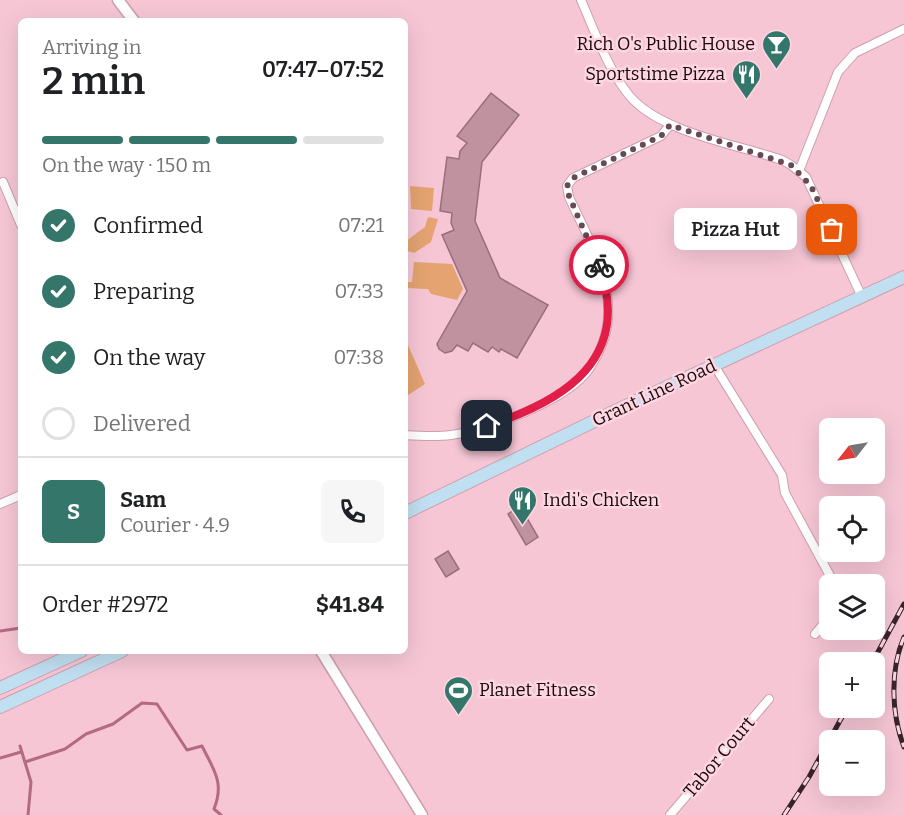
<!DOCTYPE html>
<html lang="en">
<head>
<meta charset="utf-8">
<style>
  :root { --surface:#fff; --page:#f6f6f6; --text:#202124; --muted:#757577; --line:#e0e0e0; --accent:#34776a }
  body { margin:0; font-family:Bitter,serif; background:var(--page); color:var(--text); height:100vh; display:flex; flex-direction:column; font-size:22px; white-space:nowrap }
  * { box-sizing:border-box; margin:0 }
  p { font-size:20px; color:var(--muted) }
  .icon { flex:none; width:33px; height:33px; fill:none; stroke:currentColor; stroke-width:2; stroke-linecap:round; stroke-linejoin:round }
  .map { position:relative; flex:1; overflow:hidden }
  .panel { position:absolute; left:18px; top:18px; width:390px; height:636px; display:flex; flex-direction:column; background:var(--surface); border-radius:9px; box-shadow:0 6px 24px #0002 }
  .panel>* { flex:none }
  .needle { width:39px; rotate:239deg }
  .tools { position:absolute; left:819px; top:418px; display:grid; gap:12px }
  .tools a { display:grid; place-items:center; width:66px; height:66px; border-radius:9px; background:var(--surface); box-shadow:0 6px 24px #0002; font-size:30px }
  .pin { position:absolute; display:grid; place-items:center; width:51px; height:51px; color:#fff; margin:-26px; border-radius:12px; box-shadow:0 3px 9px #0006 }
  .courier { position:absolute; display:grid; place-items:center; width:60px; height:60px; margin:-30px; border:4px solid #e11d48; border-radius:50%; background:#fff; color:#222; box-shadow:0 2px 8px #0007 }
  .bubble { position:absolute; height:42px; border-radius:9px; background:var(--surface); box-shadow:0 6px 24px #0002; font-size:20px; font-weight:600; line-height:42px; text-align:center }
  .head em { font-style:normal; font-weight:600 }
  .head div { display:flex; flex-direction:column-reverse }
  .head { display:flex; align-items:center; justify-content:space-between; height:102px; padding:0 24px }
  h1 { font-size:39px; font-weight:600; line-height:45px }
  .bar { display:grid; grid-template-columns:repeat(4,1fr); gap:9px 6px; align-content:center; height:72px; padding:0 24px }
  .bar i { height:8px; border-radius:4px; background:var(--line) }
  .bar .selected { background:var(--accent) }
  .bar p { grid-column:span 4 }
  .line { display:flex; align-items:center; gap:15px; padding:0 24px; border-top:2px solid var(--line) }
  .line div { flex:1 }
  .round { display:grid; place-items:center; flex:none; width:63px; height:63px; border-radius:9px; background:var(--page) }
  ol { padding:0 24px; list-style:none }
  li { display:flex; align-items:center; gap:18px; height:66px }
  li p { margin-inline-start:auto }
  li .icon { padding:6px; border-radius:50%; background:var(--accent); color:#fff; stroke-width:4 }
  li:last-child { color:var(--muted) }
  li i { width:33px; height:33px; border:3px solid var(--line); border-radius:50% }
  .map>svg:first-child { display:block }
  .green { fill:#e4a371 }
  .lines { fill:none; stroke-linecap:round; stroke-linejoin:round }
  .stream { stroke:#b56a84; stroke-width:3 }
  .building { fill:#c092a0; stroke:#996e7b; stroke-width:1.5 }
  .minor-casing { stroke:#cd9fad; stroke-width:10 }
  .tertiary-casing { stroke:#cd9fad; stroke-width:13 }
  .secondary-casing { stroke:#cd9fad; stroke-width:14 }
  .minor { stroke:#fff; stroke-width:8 }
  .tertiary { stroke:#fff; stroke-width:10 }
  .secondary { stroke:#c0dff1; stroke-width:12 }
  .rail-casing { stroke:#39242b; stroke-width:5 }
  .rail { stroke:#fed6e2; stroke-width:3; stroke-dasharray:9; stroke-linecap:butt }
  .done { stroke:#664a54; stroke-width:6; stroke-dasharray:0 10.8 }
  .route { stroke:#e11d48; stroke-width:8 }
  .labels { text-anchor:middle; stroke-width:5; stroke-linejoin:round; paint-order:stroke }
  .poi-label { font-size:18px; fill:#18080e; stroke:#fed6e2; text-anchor:end }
  .street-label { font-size:18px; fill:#18080e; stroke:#fed6e2 }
</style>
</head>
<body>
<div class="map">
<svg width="904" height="815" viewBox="0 0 904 815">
  <rect width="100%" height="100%" fill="#f6c6d5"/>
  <g class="green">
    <polygon points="410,186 434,188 432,211 411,209"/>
    <polygon points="428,217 438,219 431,242 414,253 407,251 406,241 425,227"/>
    <polygon points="414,262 452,264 463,289 457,300 431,294 428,289 405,288 405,282 412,282"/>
    <polygon points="405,338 425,384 405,397"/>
  </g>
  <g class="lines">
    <g class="stream">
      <polyline points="0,631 21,628"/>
      <polyline points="20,746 31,782 28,815"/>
      <polyline points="0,758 21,752"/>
      <path d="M25 762 65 749 86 734 113 724 142 703 157 704 187 750 202 746C213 769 225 782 214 809L221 815"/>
    </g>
  </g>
  <g class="building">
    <polygon points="491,93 519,115 482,162 475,221 500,278 548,305 517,358 501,349 499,352 492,347 488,352 473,343 468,351 457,345 452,351 445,353 439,349 437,344 467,291 442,235 454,230 451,223 452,213 440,211 447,157 459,159 460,151 467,143 457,136"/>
    <polygon points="520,506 538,537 526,545 508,514"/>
    <polygon points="448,551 459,569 446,577 435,559"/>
  </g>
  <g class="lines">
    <defs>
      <g id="minor">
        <path d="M581 0C595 32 607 67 628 94 659 133 737 144 782 160L791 165 806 177 862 297"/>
        <polyline points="799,171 838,72 855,53 904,29"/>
        <polyline points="3,182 21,225"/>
        <polyline points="714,365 782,475 785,493 835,585"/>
        <path d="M405 435C420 436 436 437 451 435 488 430 568 400 589 369 599 354 607 335 608 318 611 275 586 234 569 197L567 186 573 178 661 136 670 125"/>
        <polyline points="0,504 21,495"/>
        <polyline points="815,634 830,616"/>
        <polyline points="670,815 769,699"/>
      </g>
      <g id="tertiary">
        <polyline points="118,0 134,21"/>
        <polyline points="321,651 422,815"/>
      </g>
      <g id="secondary">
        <polyline points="405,513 613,412 904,277"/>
        <polyline points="0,688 81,651"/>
        <polyline points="0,707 122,651"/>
      </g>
    </defs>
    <use href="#minor" class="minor-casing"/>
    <use href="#tertiary" class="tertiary-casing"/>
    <use href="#secondary" class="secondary-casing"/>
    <use href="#minor" class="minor"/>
    <use href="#tertiary" class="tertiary"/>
    <use href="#secondary" class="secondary"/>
    <defs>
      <g id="rail">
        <path d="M904 637C890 670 891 713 904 747"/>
        <polyline points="872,663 904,604"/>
        <polyline points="784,815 809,777 847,708"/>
      </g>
    </defs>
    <use href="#rail" class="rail-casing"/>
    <use href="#rail" class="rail"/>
  </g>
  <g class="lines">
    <polyline class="done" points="599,265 569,196 567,186 573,178 661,136 670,125 791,165 811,186 832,230"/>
    <path class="route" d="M487 426C565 401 633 358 599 265"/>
  </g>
  <defs>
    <symbol id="bar-pin" viewBox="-11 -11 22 30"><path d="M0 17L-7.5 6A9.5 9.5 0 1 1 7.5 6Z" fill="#34776a" stroke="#fed6e2"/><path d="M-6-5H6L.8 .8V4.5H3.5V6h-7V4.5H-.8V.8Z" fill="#fff"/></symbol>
    <symbol id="restaurant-pin" viewBox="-11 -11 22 30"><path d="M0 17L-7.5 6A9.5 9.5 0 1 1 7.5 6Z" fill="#34776a" stroke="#fed6e2"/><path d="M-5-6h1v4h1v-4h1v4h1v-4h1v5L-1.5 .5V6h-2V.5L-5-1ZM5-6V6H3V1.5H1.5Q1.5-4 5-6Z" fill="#fff"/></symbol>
    <symbol id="stadium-pin" viewBox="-11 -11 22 30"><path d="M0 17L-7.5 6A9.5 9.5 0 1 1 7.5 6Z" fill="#34776a" stroke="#fed6e2"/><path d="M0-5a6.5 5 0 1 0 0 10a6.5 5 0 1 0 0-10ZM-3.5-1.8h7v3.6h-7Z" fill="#fff"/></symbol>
  </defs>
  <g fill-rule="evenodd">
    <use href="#bar-pin" x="760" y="28" width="33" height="45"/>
    <use href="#restaurant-pin" x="730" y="58" width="33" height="45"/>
    <use href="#restaurant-pin" x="506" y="484" width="33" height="45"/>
    <use href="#stadium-pin" x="442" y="674" width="33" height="45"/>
  </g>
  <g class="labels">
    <g class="poi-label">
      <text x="755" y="50">Rich O's Public House</text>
      <text x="725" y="80">Sportstime Pizza</text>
      <text x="543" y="506" text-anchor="start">Indi's Chicken</text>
      <text x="479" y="696" text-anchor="start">Planet Fitness</text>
    </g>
    <g class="street-label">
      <text transform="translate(654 393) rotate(-25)" y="6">Grant Line Road</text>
      <text transform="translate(719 757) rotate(-50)" y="6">Tabor Court</text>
    </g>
  </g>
</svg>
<div class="tools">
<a><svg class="needle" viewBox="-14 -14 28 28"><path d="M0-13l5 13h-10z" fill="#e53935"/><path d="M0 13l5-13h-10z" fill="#757577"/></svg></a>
<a><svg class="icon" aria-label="locate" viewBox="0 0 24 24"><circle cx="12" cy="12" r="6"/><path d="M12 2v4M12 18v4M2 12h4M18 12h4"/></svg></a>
<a><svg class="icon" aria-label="layers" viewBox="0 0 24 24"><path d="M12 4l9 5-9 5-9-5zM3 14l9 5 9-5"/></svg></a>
<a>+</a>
<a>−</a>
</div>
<div class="pin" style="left:832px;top:230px;background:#ea580c"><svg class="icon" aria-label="bag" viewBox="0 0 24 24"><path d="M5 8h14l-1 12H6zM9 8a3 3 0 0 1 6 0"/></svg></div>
<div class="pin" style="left:487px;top:426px;background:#1f2937"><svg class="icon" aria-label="home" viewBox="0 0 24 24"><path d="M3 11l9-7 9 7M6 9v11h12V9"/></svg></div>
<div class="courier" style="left:599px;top:265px"><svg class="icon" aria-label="bike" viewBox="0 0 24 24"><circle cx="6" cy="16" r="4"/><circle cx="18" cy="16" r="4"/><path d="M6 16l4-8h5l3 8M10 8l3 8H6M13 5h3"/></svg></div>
<div class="bubble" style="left:674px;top:208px;width:123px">Pizza Hut</div>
<section class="panel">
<div class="head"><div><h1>2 min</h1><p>Arriving in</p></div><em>07:47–07:52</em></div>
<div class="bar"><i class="selected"></i><i class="selected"></i><i class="selected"></i><i></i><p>On the way · 150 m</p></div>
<ol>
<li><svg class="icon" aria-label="check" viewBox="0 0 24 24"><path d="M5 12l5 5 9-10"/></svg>Confirmed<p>07:21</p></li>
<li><svg class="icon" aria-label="check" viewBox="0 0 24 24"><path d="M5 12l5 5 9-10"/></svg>Preparing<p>07:33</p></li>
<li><svg class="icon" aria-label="check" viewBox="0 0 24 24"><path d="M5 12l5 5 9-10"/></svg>On the way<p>07:38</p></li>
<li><i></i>Delivered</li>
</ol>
<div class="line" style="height:108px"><b class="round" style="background:var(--accent);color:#fff">S</b><div><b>Sam</b><p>Courier · 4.9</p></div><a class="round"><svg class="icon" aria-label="phone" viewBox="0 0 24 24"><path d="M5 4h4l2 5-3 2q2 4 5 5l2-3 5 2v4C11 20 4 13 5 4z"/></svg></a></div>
<div class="line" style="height:78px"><div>Order #2972</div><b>$41.84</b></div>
</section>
</div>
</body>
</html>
